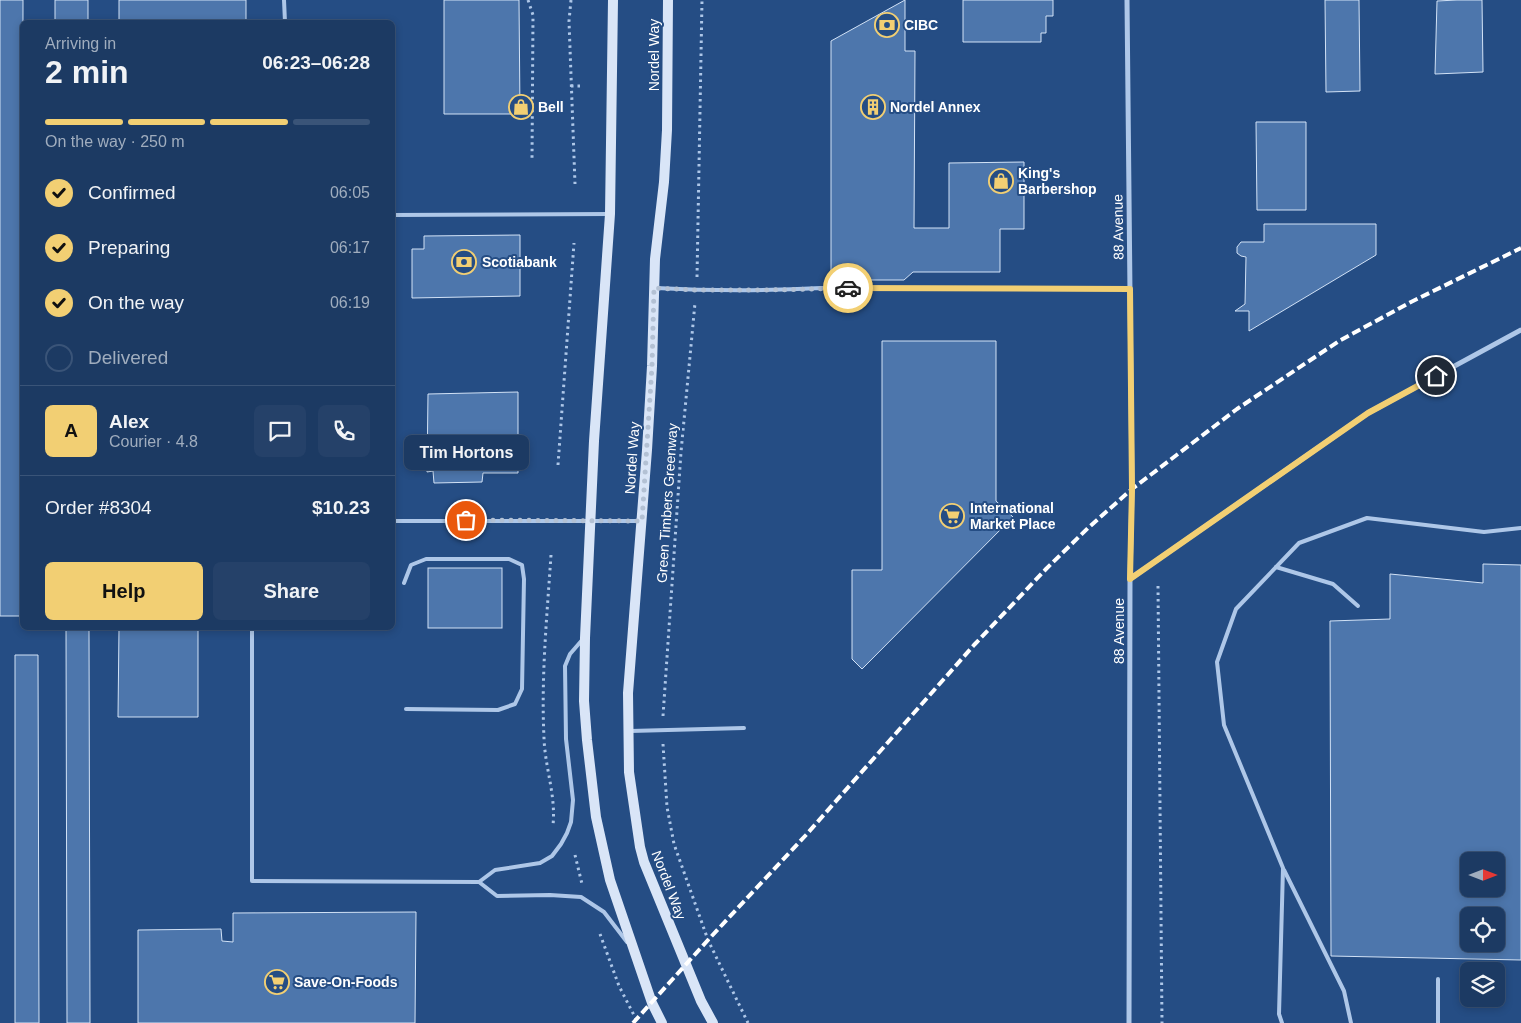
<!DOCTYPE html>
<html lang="en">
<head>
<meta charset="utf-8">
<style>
  :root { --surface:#1c3a63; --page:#254169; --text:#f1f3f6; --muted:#a0adbe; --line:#3a5478; --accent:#f2cf73 }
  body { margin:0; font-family:Helvetica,sans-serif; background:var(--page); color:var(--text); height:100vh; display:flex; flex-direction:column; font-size:19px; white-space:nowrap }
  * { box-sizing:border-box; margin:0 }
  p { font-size:16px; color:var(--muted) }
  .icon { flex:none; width:28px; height:28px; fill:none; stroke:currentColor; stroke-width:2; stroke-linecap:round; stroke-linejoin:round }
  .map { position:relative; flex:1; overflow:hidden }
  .details { position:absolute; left:20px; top:20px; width:375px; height:610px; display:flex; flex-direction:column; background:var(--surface); border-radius:8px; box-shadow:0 2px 8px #0003,0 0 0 1px var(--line) }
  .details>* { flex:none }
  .needle { width:32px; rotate:90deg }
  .fabs { position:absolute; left:1460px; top:852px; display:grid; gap:10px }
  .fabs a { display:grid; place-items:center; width:45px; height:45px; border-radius:8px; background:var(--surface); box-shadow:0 2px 8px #0003,0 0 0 1px var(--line); font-size:25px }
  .pin { position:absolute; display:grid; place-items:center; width:42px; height:42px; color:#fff; margin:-21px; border:2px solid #fff; border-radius:50%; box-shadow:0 1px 5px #0007 }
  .courier { position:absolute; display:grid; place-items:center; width:50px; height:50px; margin:-25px; border:4px solid #f2cf73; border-radius:50%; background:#fff; color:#222; box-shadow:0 1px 6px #0007 }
  .bubble { position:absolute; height:35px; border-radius:8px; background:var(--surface); box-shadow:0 2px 8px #0003,0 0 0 1px var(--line); font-size:16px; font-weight:800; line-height:35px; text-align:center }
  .summary em { font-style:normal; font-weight:800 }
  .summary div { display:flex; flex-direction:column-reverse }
  .summary { display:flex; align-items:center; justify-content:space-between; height:85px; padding:0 25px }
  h1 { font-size:32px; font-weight:800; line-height:38px }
  .bar { display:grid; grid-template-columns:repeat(4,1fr); gap:8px 5px; align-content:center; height:60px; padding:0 25px }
  .bar i { height:6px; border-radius:4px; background:var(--line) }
  .bar .current { background:var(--accent) }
  .bar p { grid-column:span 4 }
  .line { display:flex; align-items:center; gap:12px; padding:0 25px; border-top:1px solid var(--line) }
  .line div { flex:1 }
  .round { display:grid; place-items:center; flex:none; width:52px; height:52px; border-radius:8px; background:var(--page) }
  ol { padding:0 25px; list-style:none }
  li { display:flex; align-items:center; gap:15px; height:55px }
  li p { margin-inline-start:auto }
  li .icon { padding:5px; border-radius:50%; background:var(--accent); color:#111; stroke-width:4 }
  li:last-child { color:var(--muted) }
  li i { width:28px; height:28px; border:2px solid var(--line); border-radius:50% }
  .primary-button { display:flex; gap:10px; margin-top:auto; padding:10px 25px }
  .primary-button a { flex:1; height:58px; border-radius:8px; background:var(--accent); color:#111; font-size:20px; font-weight:800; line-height:58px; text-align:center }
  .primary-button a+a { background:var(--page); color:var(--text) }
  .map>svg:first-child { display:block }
  .building { fill:#4d76ac; stroke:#d2e2f6; fill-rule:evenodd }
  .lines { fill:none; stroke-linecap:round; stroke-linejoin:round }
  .path { stroke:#aec7e8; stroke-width:3; stroke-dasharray:2.5 4; stroke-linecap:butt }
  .service { stroke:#aec7e8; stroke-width:4 }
  .minor { stroke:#aec7e8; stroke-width:5 }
  .secondary { stroke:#d9e5f7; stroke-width:10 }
  .rail { stroke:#fff; stroke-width:4; stroke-dasharray:9 4; stroke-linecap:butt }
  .done { stroke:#b3c1d4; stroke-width:5; stroke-dasharray:0 9 }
  .route { stroke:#f2cf73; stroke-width:6 }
  .labels { text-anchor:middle; stroke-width:4; stroke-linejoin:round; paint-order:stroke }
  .poi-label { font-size:14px; font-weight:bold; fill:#fff; stroke:#254d84; text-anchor:start }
  .street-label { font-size:14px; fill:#fff; stroke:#254d84 }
</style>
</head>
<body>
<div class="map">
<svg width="1521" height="1023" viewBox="0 0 1521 1023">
  <rect width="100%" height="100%" fill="#254d84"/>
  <g class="building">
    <polygon points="0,0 23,0 22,616 0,616"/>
    <rect x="55" y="0" width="33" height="22"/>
    <rect x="119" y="0" width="127" height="22"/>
    <polygon points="444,0 519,0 520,114 444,114"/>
    <polygon points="905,0 905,51 915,51 914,228 949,228 949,163 1024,162 1024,229 1000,229 1000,272 913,272 904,280 844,280 831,272 831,41"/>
    <polygon points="963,0 1053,0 1053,16 1046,16 1046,33 1041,33 1041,42 963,42"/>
    <polygon points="1325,0 1359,0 1360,91 1326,92"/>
    <polygon points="1457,0 1482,0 1483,72 1435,74 1437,1"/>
    <polygon points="1256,122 1306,122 1306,210 1257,210"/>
    <polygon points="1264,224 1376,224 1376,255 1249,331 1249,311 1235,311 1245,304 1246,257 1241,256 1237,253 1237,247 1241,242 1264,242"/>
    <polygon points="520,235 520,296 412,298 412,249 424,249 424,236"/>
    <polygon points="882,341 996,341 996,501 1013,517 862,669 852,659 852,570 882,570"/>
    <polygon points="518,392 518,473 483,473 482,482 434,483 433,471 427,472 428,394"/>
    <path d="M1483 564 1521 565V960L1331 956 1330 621 1390 619V574L1483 583ZM1469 861H1496V889H1469ZM1469 916H1496V944H1469Z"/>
    <rect x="428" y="568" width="74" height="60"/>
    <polygon points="66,628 89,628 90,1023 67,1023"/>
    <polygon points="119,628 198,628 198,717 118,717"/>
    <polygon points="15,655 38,655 39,1023 15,1023"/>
    <polygon points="416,912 415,1023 138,1023 138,930 221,929 222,941 233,942 233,913"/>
  </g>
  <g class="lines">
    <g class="path">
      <polyline points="528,0 533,15 532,159"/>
      <polyline points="571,0 569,21 575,184"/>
      <polyline points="571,86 580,86"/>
      <polyline points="697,277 702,0"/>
      <polyline points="558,465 574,243"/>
      <path d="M551 555C547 616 541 677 544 738 545 768 556 795 553 825"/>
      <polyline points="1158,586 1162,1023"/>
      <polyline points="663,716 681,452 695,303"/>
      <polyline points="663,744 667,807 674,844 708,940 748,1023"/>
      <polyline points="575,855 582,884"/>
      <polyline points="600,934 619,986 638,1023"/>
    </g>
    <g class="service">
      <polyline points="284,0 285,22"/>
      <polyline points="392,215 610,214"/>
      <path d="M656 288C711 291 766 291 821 288L1130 289"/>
      <polyline points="392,521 640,521"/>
      <polyline points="1276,567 1333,584 1358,606"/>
      <polyline points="404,583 411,565 426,559 509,559 522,565 524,579 522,689 515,704 498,710 406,709"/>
      <polyline points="252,628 252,881 479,882 497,896 550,895 581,897 604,912 627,942"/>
      <polyline points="630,731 744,728"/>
      <polyline points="1284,870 1344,991 1351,1023"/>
      <polyline points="479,882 495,870 540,863 552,856 561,844 567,833 571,822 573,800 566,739 565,666 570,654 583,639"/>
      <polyline points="1438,979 1438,1023"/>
      <polyline points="1282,1023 1279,1014 1283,868 1224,725 1217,662 1236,609 1299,543 1367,518 1484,532 1521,528"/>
    </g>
    <g class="minor">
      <polyline points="1127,0 1132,489 1130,579 1129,1023"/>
      <polyline points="1130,579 1368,413 1521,330"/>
    </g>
    <g class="secondary">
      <polyline points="613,0 610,214 594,441 585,638 584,701 587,740 596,817 610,880 652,1003 662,1023"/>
      <polyline points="668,0 667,130 664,182 655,259 652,366 647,450 628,693 629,772 640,847 644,862 701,1001 713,1023"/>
    </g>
    <polyline class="rail" points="633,1023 708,940 806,835 974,645 1046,569 1088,528 1132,489 1237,409 1339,341 1411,302 1521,248"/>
  </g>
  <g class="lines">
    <polyline class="done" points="466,520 642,521 652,366 654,288 696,290 770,290 848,288"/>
    <polyline class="route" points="848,288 1130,289 1132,489 1130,579 1368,413 1436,376"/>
  </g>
  <defs>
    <symbol id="bank-ring" viewBox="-11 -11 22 22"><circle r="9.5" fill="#254d84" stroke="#f2cf73" stroke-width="1.5"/><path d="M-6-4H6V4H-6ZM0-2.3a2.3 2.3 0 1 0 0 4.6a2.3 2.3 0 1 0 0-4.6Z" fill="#f2cf73"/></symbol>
    <symbol id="shop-ring" viewBox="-11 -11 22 22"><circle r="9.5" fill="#254d84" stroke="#f2cf73" stroke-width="1.5"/><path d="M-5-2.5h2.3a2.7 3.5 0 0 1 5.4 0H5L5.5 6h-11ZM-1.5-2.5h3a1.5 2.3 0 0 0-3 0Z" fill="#f2cf73"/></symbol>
    <symbol id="building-ring" viewBox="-11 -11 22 22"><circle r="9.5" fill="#254d84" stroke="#f2cf73" stroke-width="1.5"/><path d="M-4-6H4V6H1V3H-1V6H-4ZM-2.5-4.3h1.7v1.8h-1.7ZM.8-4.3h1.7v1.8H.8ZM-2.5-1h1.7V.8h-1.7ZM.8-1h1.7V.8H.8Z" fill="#f2cf73"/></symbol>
    <symbol id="supermarket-ring" viewBox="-11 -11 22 22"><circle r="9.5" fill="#254d84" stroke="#f2cf73" stroke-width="1.5"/><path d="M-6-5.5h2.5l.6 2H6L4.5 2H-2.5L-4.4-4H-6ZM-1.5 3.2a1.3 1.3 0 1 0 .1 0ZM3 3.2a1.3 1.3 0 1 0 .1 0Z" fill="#f2cf73"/></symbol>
  </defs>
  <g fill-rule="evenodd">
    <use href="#bank-ring" x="873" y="11" width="28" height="28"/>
    <use href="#shop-ring" x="507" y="93" width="28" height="28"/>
    <use href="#building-ring" x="859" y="93" width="28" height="28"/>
    <use href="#shop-ring" x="987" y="167" width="28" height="28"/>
    <use href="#bank-ring" x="450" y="248" width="28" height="28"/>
    <use href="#supermarket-ring" x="938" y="502" width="28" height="28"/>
    <use href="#supermarket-ring" x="263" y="968" width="28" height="28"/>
  </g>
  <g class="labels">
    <g class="poi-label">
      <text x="904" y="30">CIBC</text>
      <text x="538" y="112">Bell</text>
      <text x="890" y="112">Nordel Annex</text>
      <text x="1018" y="178">King's<tspan x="1018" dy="16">Barbershop</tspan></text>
      <text x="482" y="267">Scotiabank</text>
      <text x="970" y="513">International<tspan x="970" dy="16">Market Place</tspan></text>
      <text x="294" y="987">Save-On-Foods</text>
    </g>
    <g class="street-label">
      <text transform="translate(654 55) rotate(-90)" y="5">Nordel Way</text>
      <text transform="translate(1118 227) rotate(-91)" y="5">88 Avenue</text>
      <text transform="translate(632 458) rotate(-86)" y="5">Nordel Way</text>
      <text transform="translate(667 503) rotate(-86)" y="5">Green Timbers Greenway</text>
      <text transform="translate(1119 631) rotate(-90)" y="5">88 Avenue</text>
      <text transform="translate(669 885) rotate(69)" y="5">Nordel Way</text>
    </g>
  </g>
</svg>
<div class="fabs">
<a><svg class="needle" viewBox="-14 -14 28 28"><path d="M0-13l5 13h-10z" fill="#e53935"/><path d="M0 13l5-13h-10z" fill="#a0adbe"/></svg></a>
<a><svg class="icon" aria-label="locate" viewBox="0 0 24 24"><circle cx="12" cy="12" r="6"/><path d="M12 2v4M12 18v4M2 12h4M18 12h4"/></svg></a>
<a><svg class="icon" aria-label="layers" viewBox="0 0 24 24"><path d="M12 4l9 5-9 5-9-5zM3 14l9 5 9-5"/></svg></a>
</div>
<div class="pin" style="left:466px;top:520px;background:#ea580c"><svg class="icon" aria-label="bag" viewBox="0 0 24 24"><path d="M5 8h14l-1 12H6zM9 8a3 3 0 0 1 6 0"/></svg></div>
<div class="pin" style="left:1436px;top:376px;background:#1f2937"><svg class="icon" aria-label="home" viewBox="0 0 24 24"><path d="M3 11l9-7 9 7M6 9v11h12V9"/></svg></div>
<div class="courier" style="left:848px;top:288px"><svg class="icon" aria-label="car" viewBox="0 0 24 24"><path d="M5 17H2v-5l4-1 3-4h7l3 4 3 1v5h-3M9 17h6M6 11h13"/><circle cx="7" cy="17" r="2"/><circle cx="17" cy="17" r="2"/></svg></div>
<div class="bubble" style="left:404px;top:435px;width:125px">Tim Hortons</div>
<section class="details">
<div class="summary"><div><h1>2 min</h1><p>Arriving in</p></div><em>06:23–06:28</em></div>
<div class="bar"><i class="current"></i><i class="current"></i><i class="current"></i><i></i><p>On the way · 250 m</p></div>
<ol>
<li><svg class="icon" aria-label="check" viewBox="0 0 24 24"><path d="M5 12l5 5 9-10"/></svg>Confirmed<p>06:05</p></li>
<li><svg class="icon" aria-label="check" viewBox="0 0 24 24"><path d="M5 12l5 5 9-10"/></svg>Preparing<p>06:17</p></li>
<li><svg class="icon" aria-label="check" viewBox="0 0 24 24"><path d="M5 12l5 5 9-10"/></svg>On the way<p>06:19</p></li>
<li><i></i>Delivered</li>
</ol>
<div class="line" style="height:90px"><b class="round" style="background:var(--accent);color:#111">A</b><div><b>Alex</b><p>Courier · 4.8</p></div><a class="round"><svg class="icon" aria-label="chat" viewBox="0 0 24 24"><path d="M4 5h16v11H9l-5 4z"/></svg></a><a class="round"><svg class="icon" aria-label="phone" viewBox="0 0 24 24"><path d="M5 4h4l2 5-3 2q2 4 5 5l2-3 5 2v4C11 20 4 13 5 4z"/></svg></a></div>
<div class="line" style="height:65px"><div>Order #8304</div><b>$10.23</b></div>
<div class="primary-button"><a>Help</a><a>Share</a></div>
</section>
</div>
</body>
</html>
